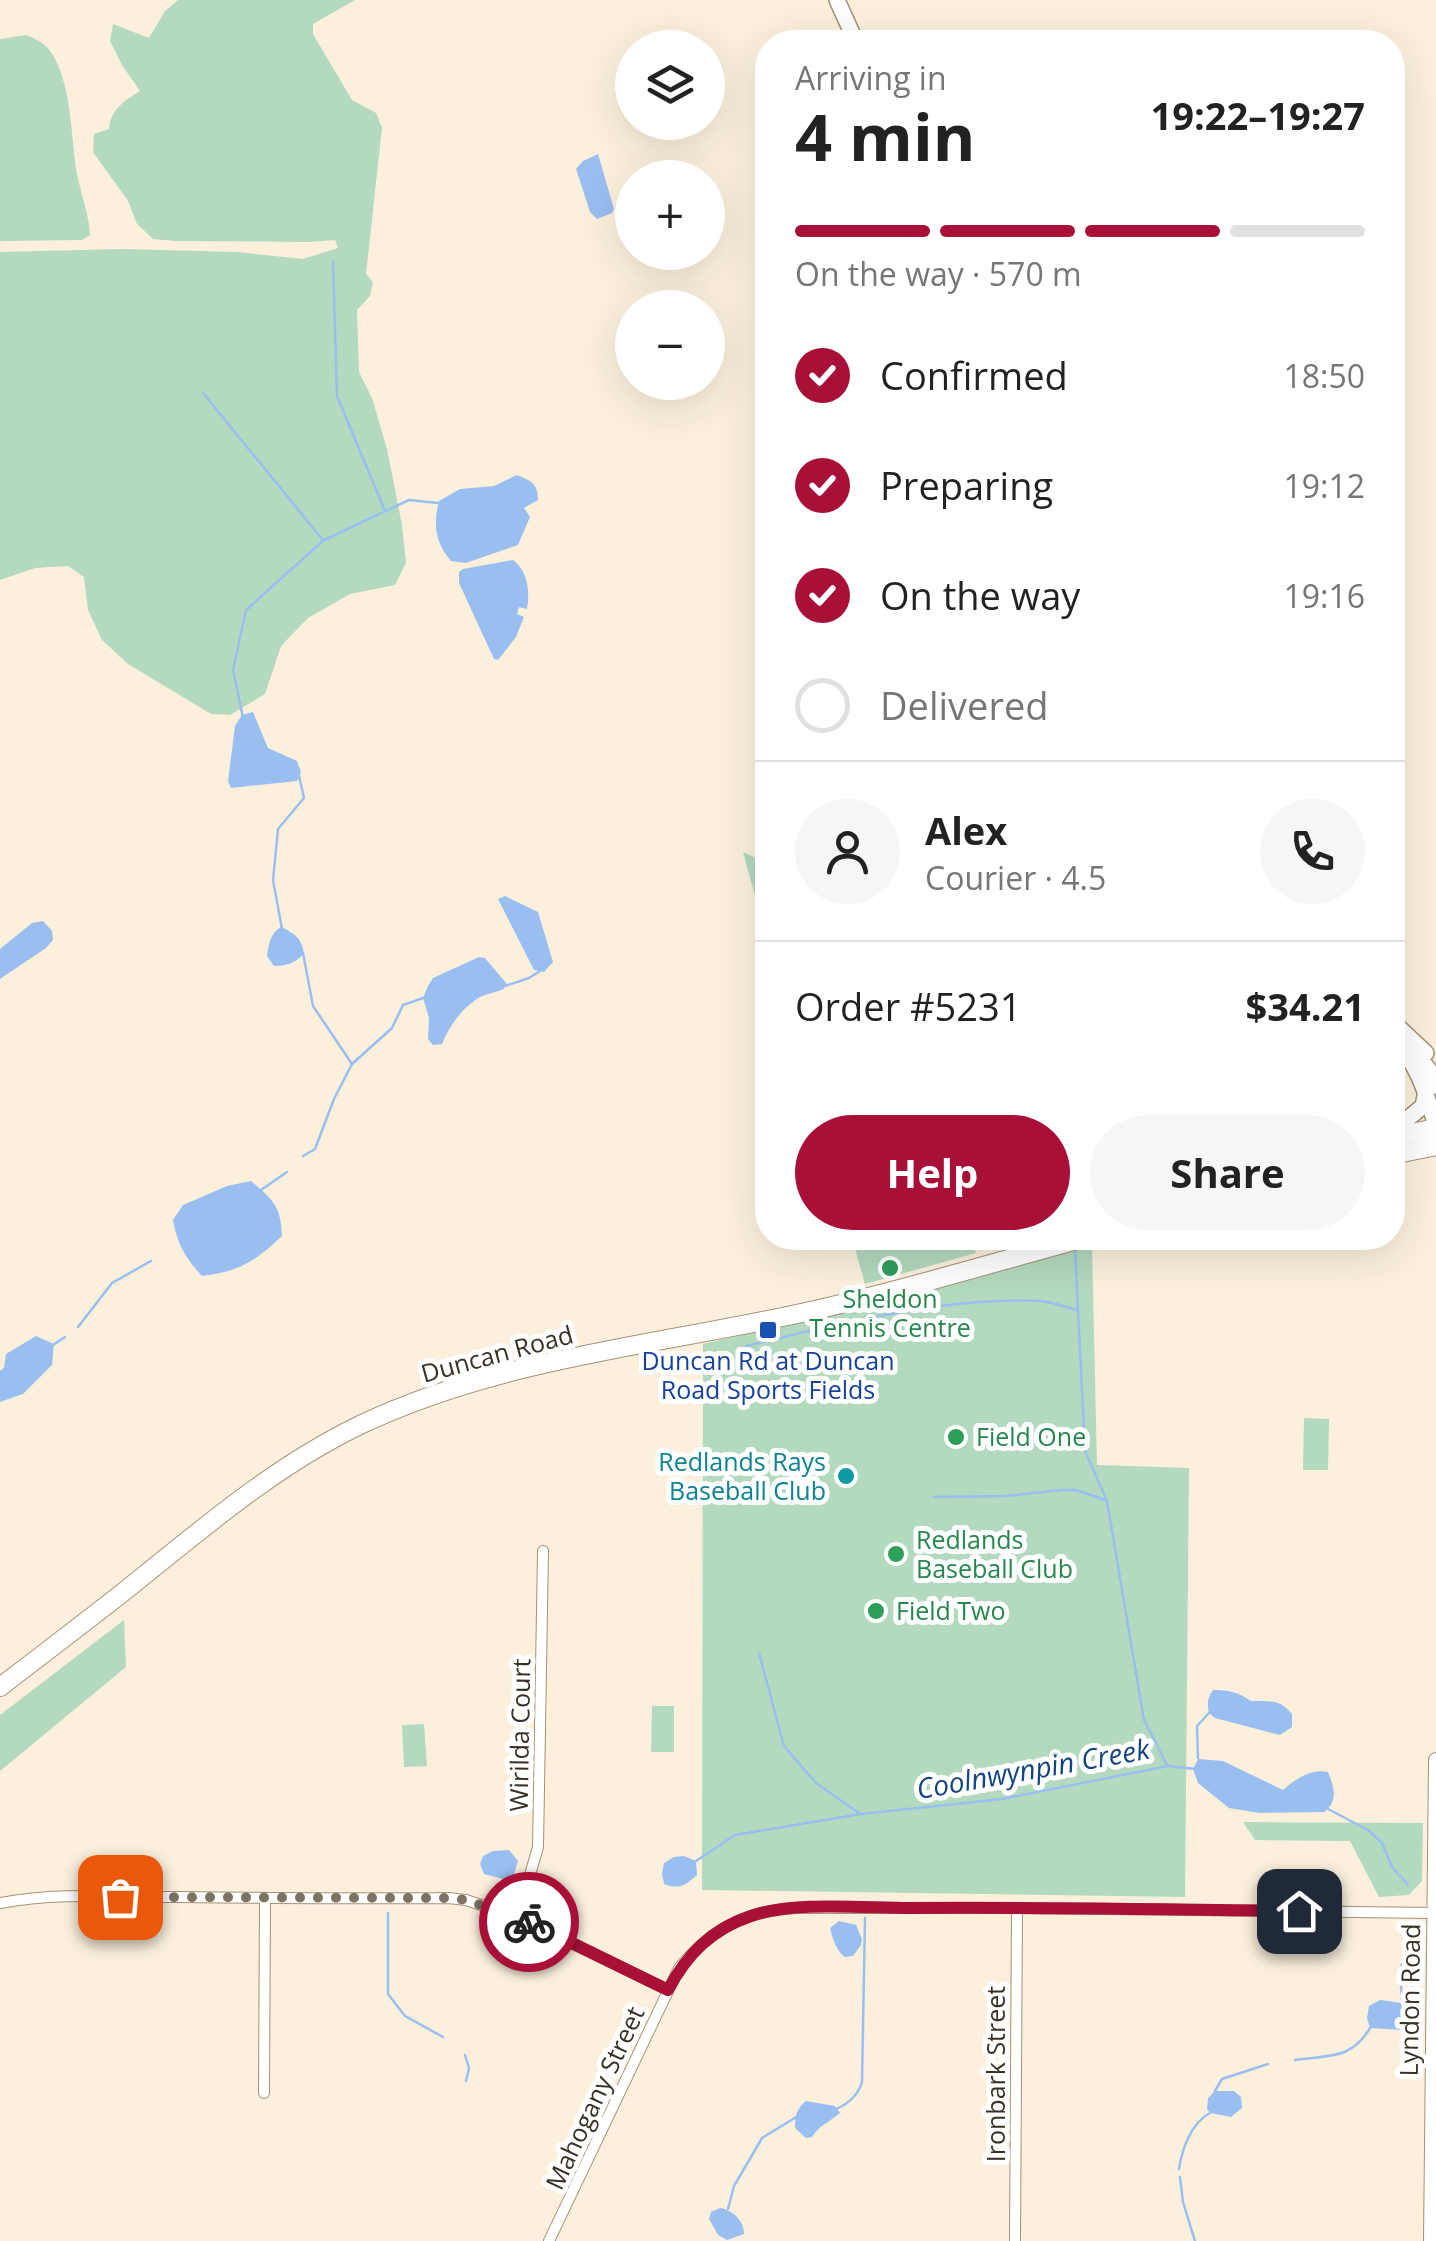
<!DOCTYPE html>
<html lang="en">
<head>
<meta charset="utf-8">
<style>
  :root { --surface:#fff; --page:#f6f6f6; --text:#222; --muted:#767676; --line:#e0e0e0; --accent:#a81038 }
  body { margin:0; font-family:"Open Sans",sans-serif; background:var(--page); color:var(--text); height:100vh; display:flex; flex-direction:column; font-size:38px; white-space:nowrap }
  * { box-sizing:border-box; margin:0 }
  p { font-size:32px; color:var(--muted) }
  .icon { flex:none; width:55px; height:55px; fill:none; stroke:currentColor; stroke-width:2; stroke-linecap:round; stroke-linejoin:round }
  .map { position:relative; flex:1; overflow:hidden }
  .side { position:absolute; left:755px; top:30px; width:650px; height:1220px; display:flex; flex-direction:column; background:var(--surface); border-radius:40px; box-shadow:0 10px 40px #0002 }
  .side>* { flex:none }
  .controls { position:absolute; left:615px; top:30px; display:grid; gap:20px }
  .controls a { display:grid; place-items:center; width:110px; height:110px; border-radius:50%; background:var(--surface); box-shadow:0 10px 40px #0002; font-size:50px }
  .pin { position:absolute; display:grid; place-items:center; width:85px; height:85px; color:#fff; margin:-42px; border-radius:20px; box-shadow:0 5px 15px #0006 }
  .courier { position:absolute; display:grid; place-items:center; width:100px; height:100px; margin:-50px; border:8px solid #a81038; border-radius:50%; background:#fff; color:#222; box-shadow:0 2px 12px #0007 }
  .summary em { font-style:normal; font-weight:700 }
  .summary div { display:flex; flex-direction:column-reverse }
  .summary { display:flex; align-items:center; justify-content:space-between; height:170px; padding:0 40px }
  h1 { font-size:65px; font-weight:700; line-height:75px }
  .bar { display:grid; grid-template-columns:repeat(4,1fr); gap:15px 10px; align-content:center; height:120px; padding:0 40px }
  .bar i { height:12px; border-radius:8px; background:var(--line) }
  .bar .active { background:var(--accent) }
  .bar p { grid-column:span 4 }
  .line { display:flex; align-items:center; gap:25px; padding:0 40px; border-top:2px solid var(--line) }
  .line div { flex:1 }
  .round { display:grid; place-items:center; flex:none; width:105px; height:105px; border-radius:52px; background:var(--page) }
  ol { padding:0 40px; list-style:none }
  li { display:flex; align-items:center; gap:30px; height:110px }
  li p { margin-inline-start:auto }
  li .icon { padding:10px; border-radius:50%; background:var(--accent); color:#fff; stroke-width:4 }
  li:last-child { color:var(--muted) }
  li i { width:55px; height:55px; border:5px solid var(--line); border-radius:50% }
  .button { display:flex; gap:20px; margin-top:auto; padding:20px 40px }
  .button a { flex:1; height:115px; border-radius:60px; background:var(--accent); color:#fff; font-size:40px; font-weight:700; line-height:115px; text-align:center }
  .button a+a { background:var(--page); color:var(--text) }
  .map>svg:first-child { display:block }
  .green { fill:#b3d9be }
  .water { fill:#99bff1 }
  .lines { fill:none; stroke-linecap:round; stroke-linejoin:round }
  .stream { stroke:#99bff1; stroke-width:2.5 }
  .street-casing { stroke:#a49274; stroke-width:12 }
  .secondary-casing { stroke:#a49274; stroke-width:16 }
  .primary-casing { stroke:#a49274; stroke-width:18 }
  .highway-casing { stroke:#a49274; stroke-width:20 }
  .street { stroke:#fff; stroke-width:10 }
  .secondary { stroke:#fff; stroke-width:14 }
  .primary { stroke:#fff; stroke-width:15 }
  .highway { stroke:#fff; stroke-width:18 }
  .done { stroke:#7c7364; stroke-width:10; stroke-dasharray:0 18 }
  .route { stroke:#a81038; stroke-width:12 }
  .leisure-dot { fill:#2e9e5b; stroke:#fff; stroke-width:4 }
  .transit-dot { fill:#1a4fb4; stroke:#fff; stroke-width:4 }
  .culture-dot { fill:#0f9aa8; stroke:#fff; stroke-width:4 }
  .labels { text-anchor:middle; stroke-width:10; stroke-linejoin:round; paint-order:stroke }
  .leisure-label { font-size:25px; fill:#27864d; stroke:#fff; text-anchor:start }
  .street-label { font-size:25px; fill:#373023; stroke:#fff }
  .transit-label { font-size:25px; fill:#164399; stroke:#fff }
  .culture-label { font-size:25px; fill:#0d838f; stroke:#fff; text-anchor:end }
  .water-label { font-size:28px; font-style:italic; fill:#154580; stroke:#fff }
</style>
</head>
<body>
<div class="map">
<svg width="1436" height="2241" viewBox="0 0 1436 2241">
  <rect width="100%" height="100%" fill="#fcf0dd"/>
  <g class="green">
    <path d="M178 0H355L313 24V34L352 100 376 113 382 128 366 274 373 282 370 296 357 310 359 372 372 398 387 449 402 525 406 563 395 585 350 594 308 618 281 646 265 694 230 715 211 714 128 664 102 640 88 610 84 577 68 566 35 568 0 580V252L122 249 237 252 303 259 338 248 335 240 309 242 175 241 153 239 137 224 128 201 93 152 94 134 109 129C111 109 124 101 140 91L122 65 110 41 113 24 149 38 165 11Z"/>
    <path d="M26 35C39 40 49 46 55 59 72 92 71 138 77 174 81 195 89 214 90 235L82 240 0 241V39Z"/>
    <polygon points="743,852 767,863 767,939"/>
    <polygon points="852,1238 971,1238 976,1253 865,1284"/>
    <polygon points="1092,1245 1097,1465 1189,1468 1185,1897 702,1890 703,1344 839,1313"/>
    <polygon points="1304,1418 1329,1419 1328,1470 1303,1470"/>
    <polygon points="124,1620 126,1667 0,1771 0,1715"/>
    <polygon points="652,1706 674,1706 674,1752 651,1752"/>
    <polygon points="424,1724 427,1766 404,1767 402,1725"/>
    <polygon points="1243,1822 1423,1823 1422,1881 1409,1895 1379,1897 1350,1841 1255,1840"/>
  </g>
  <g class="water">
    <polygon points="598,154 614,209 612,213 597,219 590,212 576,169 583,161"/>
    <path d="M517 475C532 481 538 484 538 500L524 508 530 517 518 545 466 563 451 561C435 542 433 525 439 501L460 489 494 486Z"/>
    <path d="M513 560C528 571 530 592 527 609L519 607 517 614 524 617 516 637 498 660 494 659 459 583V572L463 569Z"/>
    <polygon points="253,712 268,748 297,761 301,772 297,781 231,788 228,781 235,726 242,715"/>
    <polygon points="505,896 538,912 553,962 544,972 534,970 498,899"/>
    <polygon points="43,921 52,931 53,940 46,948 0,979 0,949 32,923"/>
    <path d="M281 927C294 933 302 938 304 954 295 963 286 966 274 966L267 956C269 944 270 933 281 927Z"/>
    <path d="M479 957 485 958 506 983 504 989C497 992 486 994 480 997 463 1007 449 1026 442 1044L433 1045 428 1039 429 1018 423 998 428 986 433 978Z"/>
    <path d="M251 1181C273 1200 281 1206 282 1236 254 1262 241 1271 202 1276 186 1259 177 1244 173 1220L183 1205 227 1186Z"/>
    <polygon points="36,1336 54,1344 52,1365 23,1394 0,1402 0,1371 4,1368 6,1354"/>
    <path d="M1213 1690C1229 1690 1238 1692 1251 1701 1269 1701 1280 1699 1292 1714V1727L1280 1735 1215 1718 1209 1713C1207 1704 1207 1698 1213 1690Z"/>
    <path d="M1198 1759 1223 1761 1283 1790C1295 1779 1312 1768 1328 1772 1334 1787 1339 1801 1324 1812L1260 1813 1229 1808 1198 1783 1193 1769Z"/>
    <polygon points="509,1850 518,1861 514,1874 507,1880 484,1874 480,1864 483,1856 493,1851"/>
    <path d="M684 1856 696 1861 697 1875C686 1885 679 1890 664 1884L662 1874 664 1863 674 1857Z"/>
    <path d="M839 1921 856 1925 862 1939 861 1945 853 1956 845 1957C837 1952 832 1938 830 1928Z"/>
    <path d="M1380 2000 1409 2004C1412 2015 1409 2021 1402 2030L1370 2028 1367 2018 1369 2006Z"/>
    <polygon points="1215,2091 1234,2091 1241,2097 1242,2108 1231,2117 1210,2113 1207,2109 1208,2098"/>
    <path d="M806 2101 835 2106 840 2113C830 2122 819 2125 812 2137L806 2138 795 2128C795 2116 796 2109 806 2101Z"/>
    <path d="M720 2208C732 2210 744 2220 744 2234L727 2240 718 2235 709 2219 711 2212Z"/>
  </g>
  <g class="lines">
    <g class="stream">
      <polyline points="333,262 337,396 385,511"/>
      <polyline points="203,393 322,539"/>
      <polyline points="243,718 233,670 246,610 324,540 409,500 438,503"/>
      <polyline points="282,929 273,880 278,829 304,798 299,776 297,775"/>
      <polyline points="303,953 313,1006 352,1064"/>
      <polyline points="505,986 529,978 540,971"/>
      <polyline points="303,1156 315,1149 334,1099 352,1064 392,1028 403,1005 423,998"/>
      <polyline points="261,1190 287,1172"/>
      <polyline points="1075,1250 1085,1451 1107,1501 1144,1720 1167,1765"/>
      <path d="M832 1326C899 1311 970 1298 1040 1301 1052 1302 1065 1307 1077 1310"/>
      <polyline points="78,1327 112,1283 151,1261"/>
      <polyline points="53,1345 65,1337"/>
      <polyline points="746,1346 817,1329"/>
      <polyline points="934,1497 1006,1496 1061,1490 1076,1490 1105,1500"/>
      <polyline points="759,1653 784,1746 816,1783 860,1814"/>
      <polyline points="1198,1758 1197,1726 1209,1713"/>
      <polyline points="1328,1809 1368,1830 1382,1843 1392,1867 1408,1885"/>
      <polyline points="696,1861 735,1835 861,1814 1002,1799 1168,1766 1196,1769"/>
      <polyline points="388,1913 388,1994 405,2016 443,2037"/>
      <polyline points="1402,2000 1400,1972 1408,1938"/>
      <polyline points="465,2055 469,2068 466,2081"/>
      <path d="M1295 2060C1329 2055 1351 2060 1370 2028"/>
      <polyline points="1215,2091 1222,2079 1268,2064"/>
      <path d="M836 2109C848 2104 858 2095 862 2082L865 1918"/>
      <path d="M1179 2169C1182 2149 1191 2123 1210 2113"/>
      <polyline points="1180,2177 1183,2202 1195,2241"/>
      <polyline points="728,2209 734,2186 762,2138 798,2116"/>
    </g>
    <defs>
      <g id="street">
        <path d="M0 1903C58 1892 118 1897 177 1897 268 1898 358 1899 448 1898L466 1900 518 1917 668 1990"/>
        <polyline points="518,1917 538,1847 543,1551"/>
        <polyline points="264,2093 265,1899"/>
        <path d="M549 2241 679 1968C711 1929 745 1911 796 1908H1017L1436 1913"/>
        <polyline points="1015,2241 1017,1908"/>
      </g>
      <polyline id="secondary" points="1431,2241 1436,1760"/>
      <g id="primary">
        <polyline points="837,0 856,42"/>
        <polyline points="1392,1021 1426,1053"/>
        <path d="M1392 1038C1418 1063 1426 1093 1436 1126"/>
        <polyline points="1413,1050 1430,1071 1436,1086"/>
        <polyline points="1392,1132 1423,1106 1426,1091"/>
      </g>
      <g id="highway">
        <polyline points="1392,1137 1436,1128"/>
        <polyline points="1392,1155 1436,1146"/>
        <path d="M0 1687C42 1655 84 1623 126 1590 201 1530 273 1467 360 1425 507 1355 673 1344 828 1307 914 1287 999 1261 1084 1238"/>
      </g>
    </defs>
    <use href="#street" class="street-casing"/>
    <use href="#secondary" class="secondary-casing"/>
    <use href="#primary" class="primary-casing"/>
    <use href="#highway" class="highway-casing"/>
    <use href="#street" class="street"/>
    <use href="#secondary" class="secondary"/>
    <use href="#primary" class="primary"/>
    <use href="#highway" class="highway"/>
  </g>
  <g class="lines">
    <polyline class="done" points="120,1897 448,1898 466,1900 529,1922"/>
    <path class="route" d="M529 1922 668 1990C687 1954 712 1929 751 1916 793 1901 864 1908 910 1908 1039 1907 1169 1909 1299 1911"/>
  </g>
  <g class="leisure-dot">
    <circle cx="890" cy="1268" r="10"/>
    <circle cx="956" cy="1437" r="10"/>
    <circle cx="896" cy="1554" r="10"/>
    <circle cx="876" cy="1611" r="10"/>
  </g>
  <rect class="transit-dot" x="758" y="1320" width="20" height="20" rx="5"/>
  <circle class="culture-dot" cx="846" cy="1476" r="10"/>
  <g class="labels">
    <g class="leisure-label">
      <text x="890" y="1308" text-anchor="middle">Sheldon<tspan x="890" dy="29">Tennis Centre</tspan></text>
      <text x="976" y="1446">Field One</text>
      <text x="916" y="1549">Redlands<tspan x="916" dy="29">Baseball Club</tspan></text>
      <text x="896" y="1620">Field Two</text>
    </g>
    <g class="street-label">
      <text transform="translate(497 1354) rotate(-15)" y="9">Duncan Road</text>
      <text transform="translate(520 1735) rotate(-89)" y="9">Wirilda Court</text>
      <text transform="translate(1410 2000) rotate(-89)" y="9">Lyndon Road</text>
      <text transform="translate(996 2074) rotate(-90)" y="9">Ironbark Street</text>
      <text transform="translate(595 2098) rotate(-65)" y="9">Mahogany Street</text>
    </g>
    <g class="transit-label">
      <text x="768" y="1370">Duncan Rd at Duncan<tspan x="768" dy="29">Road Sports Fields</tspan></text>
    </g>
    <g class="culture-label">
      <text x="826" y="1471">Redlands Rays<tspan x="826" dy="29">Baseball Club</tspan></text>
    </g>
    <g class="water-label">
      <text transform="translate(1033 1769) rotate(-10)" y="10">Coolnwynpin Creek</text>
    </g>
  </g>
</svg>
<div class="controls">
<a><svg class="icon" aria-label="layers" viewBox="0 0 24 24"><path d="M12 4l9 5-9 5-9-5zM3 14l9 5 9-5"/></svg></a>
<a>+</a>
<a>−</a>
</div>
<div class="pin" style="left:120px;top:1897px;background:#ea580c"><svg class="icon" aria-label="bag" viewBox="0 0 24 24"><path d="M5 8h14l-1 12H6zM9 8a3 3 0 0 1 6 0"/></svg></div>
<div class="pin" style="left:1299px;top:1911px;background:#1f2937"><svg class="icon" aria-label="home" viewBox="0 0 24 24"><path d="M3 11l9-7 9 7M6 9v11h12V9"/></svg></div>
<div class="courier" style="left:529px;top:1922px"><svg class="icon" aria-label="bike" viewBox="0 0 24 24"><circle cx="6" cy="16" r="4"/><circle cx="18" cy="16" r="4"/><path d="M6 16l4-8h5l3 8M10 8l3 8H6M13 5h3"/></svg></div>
<section class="side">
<div class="summary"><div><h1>4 min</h1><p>Arriving in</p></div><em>19:22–19:27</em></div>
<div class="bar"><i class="active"></i><i class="active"></i><i class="active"></i><i></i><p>On the way · 570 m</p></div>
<ol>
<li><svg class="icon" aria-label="check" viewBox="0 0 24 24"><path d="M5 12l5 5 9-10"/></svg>Confirmed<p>18:50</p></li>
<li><svg class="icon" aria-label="check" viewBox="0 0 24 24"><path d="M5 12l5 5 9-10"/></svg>Preparing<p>19:12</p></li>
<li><svg class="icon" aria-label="check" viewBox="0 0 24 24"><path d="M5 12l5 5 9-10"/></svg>On the way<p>19:16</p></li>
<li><i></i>Delivered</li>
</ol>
<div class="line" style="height:180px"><a class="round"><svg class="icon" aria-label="person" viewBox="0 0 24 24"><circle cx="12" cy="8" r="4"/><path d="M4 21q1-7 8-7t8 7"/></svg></a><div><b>Alex</b><p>Courier · 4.5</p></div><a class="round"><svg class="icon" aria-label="phone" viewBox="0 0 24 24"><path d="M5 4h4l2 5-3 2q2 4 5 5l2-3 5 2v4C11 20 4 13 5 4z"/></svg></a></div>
<div class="line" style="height:130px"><div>Order #5231</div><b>$34.21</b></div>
<div class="button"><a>Help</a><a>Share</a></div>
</section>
</div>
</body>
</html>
